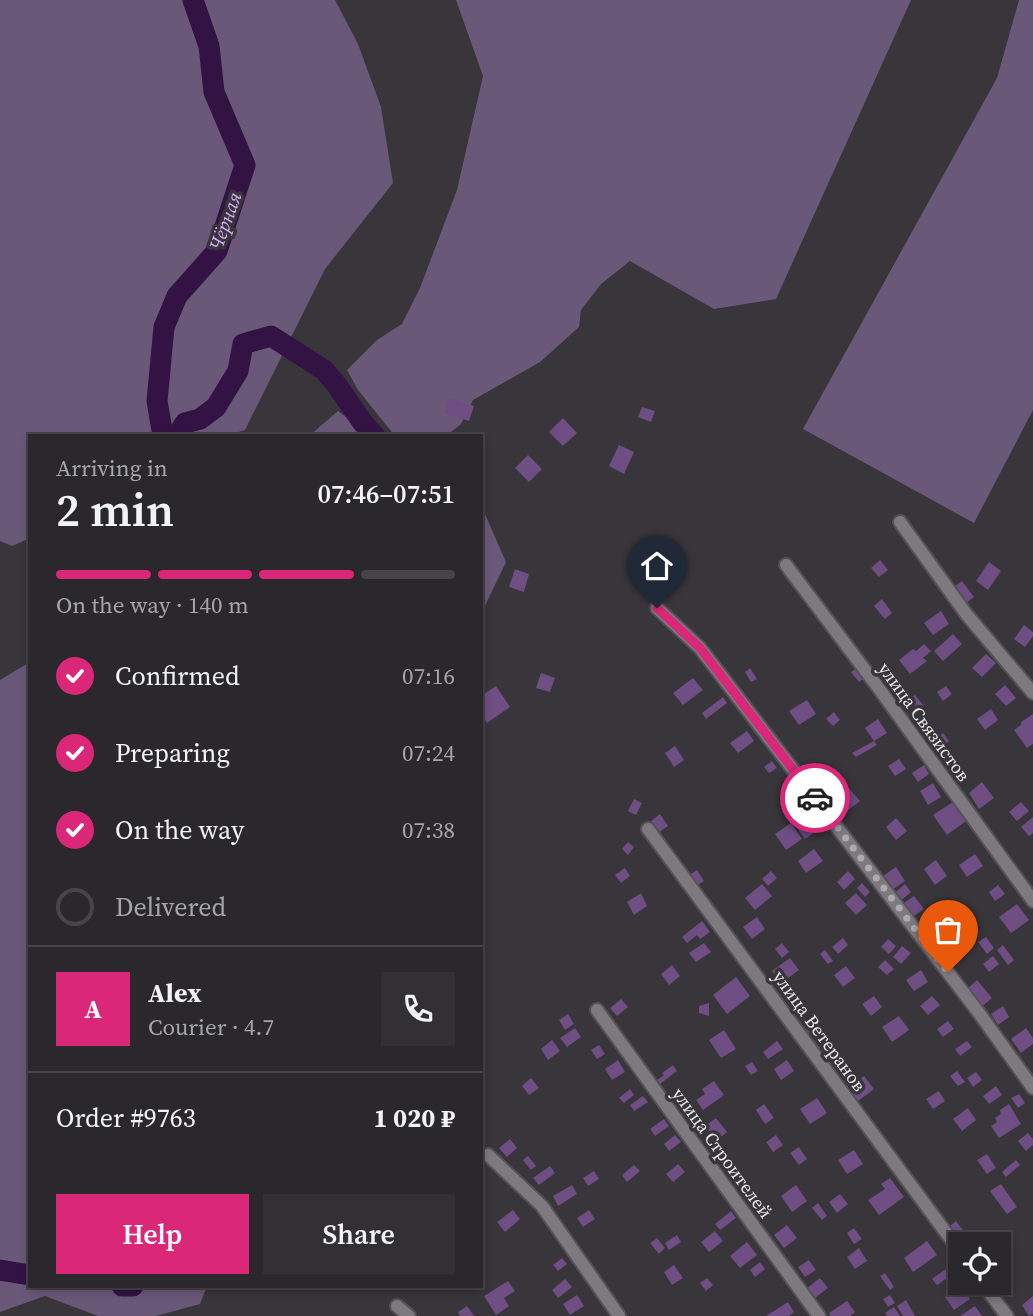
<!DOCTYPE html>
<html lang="en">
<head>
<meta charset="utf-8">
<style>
  :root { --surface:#2a282c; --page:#323034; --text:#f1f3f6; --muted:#a5a6a9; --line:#464448; --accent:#db2777 }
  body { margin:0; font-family:"Source Serif 4",serif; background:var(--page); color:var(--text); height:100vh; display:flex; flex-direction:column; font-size:26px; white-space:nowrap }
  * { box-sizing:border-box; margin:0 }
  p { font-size:23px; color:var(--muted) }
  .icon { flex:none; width:38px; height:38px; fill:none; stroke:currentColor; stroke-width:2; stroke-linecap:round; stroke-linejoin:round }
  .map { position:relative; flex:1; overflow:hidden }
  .drawer { position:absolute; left:28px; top:434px; width:455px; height:854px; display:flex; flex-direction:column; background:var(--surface); border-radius:0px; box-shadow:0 4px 10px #0003,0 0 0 2px var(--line) }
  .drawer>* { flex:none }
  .tools { position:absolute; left:948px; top:1232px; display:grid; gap:14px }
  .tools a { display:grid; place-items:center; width:63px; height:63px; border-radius:0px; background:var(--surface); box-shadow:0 4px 10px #0003,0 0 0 2px var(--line); font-size:35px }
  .pin { position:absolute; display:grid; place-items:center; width:60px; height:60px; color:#fff; margin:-72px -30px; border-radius:50% 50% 50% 0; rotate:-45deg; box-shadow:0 0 7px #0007 }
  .pin .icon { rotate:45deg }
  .courier { position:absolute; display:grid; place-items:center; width:70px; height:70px; margin:-35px; border:5px solid #db2777; border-radius:50%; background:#fff; color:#222; box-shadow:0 2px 9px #0007 }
  .summary em { font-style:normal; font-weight:600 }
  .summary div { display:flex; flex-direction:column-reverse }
  .summary { display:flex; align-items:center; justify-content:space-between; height:119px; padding:0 28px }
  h1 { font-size:46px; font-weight:600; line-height:52px }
  .bar { display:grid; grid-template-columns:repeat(4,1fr); gap:10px 7px; align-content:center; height:84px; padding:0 28px }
  .bar i { height:9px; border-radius:5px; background:var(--line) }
  .bar .active { background:var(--accent) }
  .bar p { grid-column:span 4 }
  .line { display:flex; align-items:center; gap:18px; padding:0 28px; border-top:2px solid var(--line) }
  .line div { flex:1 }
  .round { display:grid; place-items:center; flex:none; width:74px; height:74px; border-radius:0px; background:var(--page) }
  ol { padding:0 28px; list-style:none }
  li { display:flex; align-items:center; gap:21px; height:77px }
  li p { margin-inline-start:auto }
  li .icon { padding:7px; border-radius:50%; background:var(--accent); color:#fff; stroke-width:4 }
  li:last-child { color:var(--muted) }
  li i { width:38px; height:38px; border:4px solid var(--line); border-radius:50% }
  .button { display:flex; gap:14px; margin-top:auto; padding:14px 28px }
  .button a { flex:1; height:80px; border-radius:0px; background:var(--accent); color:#fff; font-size:28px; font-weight:600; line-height:80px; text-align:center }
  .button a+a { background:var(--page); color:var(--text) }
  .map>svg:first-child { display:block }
  .green { fill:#6a5878 }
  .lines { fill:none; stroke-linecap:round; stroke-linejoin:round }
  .river { stroke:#321344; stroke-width:21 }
  .building { fill:#6e4e83 }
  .street-casing { stroke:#555257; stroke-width:16 }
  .street { stroke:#7d797f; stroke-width:12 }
  .done { stroke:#adabaf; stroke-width:7; stroke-dasharray:0 12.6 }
  .route { stroke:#db2777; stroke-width:9 }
  .labels { text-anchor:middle; stroke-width:7; stroke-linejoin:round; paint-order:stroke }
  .street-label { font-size:18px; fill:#eceaed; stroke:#38353b }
  .water-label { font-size:19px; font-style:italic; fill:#dbabfc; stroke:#38353b }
</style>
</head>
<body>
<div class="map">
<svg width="1033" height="1316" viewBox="0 0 1033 1316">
  <rect width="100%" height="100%" fill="#38353b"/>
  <g class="green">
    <polygon points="0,0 335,0 358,44 381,107 393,183 325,269 245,430 226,436 30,436 30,538 12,546 0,541"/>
    <polygon points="456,0 911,0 776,299 714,309 630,261 601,284 581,310 579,327 540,362 473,400 461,424 446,436 395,436 358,390 347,370 377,340 402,324 420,288 457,190 483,76"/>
    <polygon points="1019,0 1033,0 1033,410 974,523 803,429 997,78"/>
    <polygon points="338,411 371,436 309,436"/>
    <polygon points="481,505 506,562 481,614"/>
    <polygon points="30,662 30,1286 207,1286 200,1304 156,1316 98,1316 45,1296 0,1312 0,680"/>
  </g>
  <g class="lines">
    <g class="river">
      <polyline points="163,436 157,401 164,327 177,296 217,251 245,165 214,92 209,46 193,0"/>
      <polyline points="177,436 185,423 200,419 216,407 238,371 243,344 271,336 324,370 336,384 363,423 375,436"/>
      <polyline points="0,1270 30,1275"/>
      <polyline points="122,1286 133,1286"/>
    </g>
  </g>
  <g class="building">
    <polygon points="449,398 474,406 469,421 444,413"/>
    <polygon points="642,407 655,411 651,422 638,417"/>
    <polygon points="563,418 577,433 563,446 549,432"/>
    <polygon points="619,445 634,452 624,474 609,466"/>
    <polygon points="528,455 542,469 529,482 515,468"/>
    <polygon points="880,560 888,570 879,577 871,568"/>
    <polygon points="989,562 1001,571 988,590 976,581"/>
    <polygon points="515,569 529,574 524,592 509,587"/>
    <polygon points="962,581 974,597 966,603 954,587"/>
    <polygon points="882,599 892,613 885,619 874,606"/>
    <polygon points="941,611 949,624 933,635 924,623"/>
    <polygon points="1024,625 1033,632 1033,636 1025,647 1014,639"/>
    <polygon points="953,634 962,644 943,661 934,651"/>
    <polygon points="924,644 931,651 923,658 927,661 910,674 899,660 913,649 916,651"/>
    <polygon points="986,654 996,663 982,677 972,668"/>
    <polygon points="750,668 757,679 751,682 745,672"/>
    <polygon points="857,668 865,678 859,682 851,672"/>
    <polygon points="541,673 555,678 550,692 536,688"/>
    <polygon points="693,678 703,690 683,705 673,693"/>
    <polygon points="1005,685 1016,698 1006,706 995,694"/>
    <polygon points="496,686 510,707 487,723 481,715 481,696"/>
    <polygon points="946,686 952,694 943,701 937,692"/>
    <polygon points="915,695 924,706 912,715 904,704"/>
    <polygon points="723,697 727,703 706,719 702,713"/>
    <polygon points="807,700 816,714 799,725 789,711"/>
    <polygon points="991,709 998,720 985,730 977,719"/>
    <polygon points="834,712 840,720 833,726 826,719"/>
    <polygon points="1033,714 1033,744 1027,748 1014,730 1021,725 1021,722"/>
    <polygon points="878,719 887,733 874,741 865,728"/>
    <polygon points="747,731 754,741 738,753 730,743"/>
    <polygon points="943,733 949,741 937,751 931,743"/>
    <polygon points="874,741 877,745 856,757 852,753"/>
    <polygon points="675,746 684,760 674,767 665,753"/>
    <polygon points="899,759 906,769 895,776 888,766"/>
    <polygon points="772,761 777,768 769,773 764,767"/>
    <polygon points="924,765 929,774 918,782 912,773"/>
    <polygon points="811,766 819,777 806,786 798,775"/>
    <polygon points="982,782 994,798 979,809 969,793"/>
    <polygon points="933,783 941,797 928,805 920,791"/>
    <polygon points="848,787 860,801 842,815 831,801"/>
    <polygon points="634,799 642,803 636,815 628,811"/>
    <polygon points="953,802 966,821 947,835 933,815"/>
    <polygon points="1021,802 1029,811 1017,821 1009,812"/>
    <polygon points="660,814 668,826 658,833 650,822"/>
    <polygon points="815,817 822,827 805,839 797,828"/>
    <polygon points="1033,817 1033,833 1029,836 1021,827"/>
    <polygon points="896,818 907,831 896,840 886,827"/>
    <polygon points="791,823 802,839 786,850 775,834"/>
    <polygon points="628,842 634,847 628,855 622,849"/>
    <polygon points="814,849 823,861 806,873 798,861"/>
    <polygon points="975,854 983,866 967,877 959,865"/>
    <polygon points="936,860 947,876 935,885 924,869"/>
    <polygon points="896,867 905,881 892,890 883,876"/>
    <polygon points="625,868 630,876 621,883 615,875"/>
    <polygon points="697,870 704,881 695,887 688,876"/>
    <polygon points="771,871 777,878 768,886 762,879"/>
    <polygon points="848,871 855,879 844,890 837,882"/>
    <polygon points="862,883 870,892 865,897 857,888"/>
    <polygon points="762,884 772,896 755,910 745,898"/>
    <polygon points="905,884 911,892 898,903 892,895"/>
    <polygon points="998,885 1005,894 995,901 989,892"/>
    <polygon points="641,893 647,906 634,915 627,902"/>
    <polygon points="856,893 867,905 856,915 845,903"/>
    <polygon points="914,896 924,909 914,916 904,903"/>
    <polygon points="1017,904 1029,920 1011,933 999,917"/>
    <polygon points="945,916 957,932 942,943 930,928"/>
    <polygon points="757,917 765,929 752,939 743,927"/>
    <polygon points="702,921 710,932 700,939 697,935 687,943 682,937"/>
    <polygon points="986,937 994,948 987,954 978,942"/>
    <polygon points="843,938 848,945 838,954 832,947"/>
    <polygon points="888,939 896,946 889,954 881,947"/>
    <polygon points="704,943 711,952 696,962 689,953"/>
    <polygon points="782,943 789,952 782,958 775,949"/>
    <polygon points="1003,945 1014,960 1008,965 997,950"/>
    <polygon points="902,946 911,953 901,964 893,957"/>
    <polygon points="825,950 833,961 828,964 820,954"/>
    <polygon points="993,956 999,964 989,972 983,964"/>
    <polygon points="790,958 799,970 780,984 772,971"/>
    <polygon points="885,960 894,969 887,975 878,967"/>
    <polygon points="672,965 680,976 669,985 661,974"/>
    <polygon points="846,966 855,978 843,987 834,975"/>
    <polygon points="921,970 928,982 914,991 906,980"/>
    <polygon points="736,977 750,996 727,1014 713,995"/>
    <polygon points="977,980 992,998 980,1008 965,991"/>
    <polygon points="874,996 882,1007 871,1016 862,1004"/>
    <polygon points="932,996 940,1005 928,1015 920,1006"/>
    <polygon points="621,999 628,1007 617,1016 610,1008"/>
    <polygon points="709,1003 709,1016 699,1013 699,1006"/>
    <polygon points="1003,1006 1009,1017 998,1025 991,1014"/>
    <polygon points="568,1014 574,1024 565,1030 559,1020"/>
    <polygon points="899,1016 909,1030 892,1042 882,1027"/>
    <polygon points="813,1019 819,1028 807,1036 801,1027"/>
    <polygon points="948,1021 954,1029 943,1037 937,1029"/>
    <polygon points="575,1028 581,1037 567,1047 560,1038"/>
    <polygon points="1026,1028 1033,1038 1033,1044 1021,1053 1011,1039"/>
    <polygon points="724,1030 736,1049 721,1058 709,1040"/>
    <polygon points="821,1035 827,1043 816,1051 810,1043"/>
    <polygon points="552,1040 560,1051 548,1060 541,1049"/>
    <polygon points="777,1041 783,1049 768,1059 763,1052"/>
    <polygon points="967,1041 972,1047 960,1056 955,1049"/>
    <polygon points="599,1045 605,1054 597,1059 591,1050"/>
    <polygon points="838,1058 847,1072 838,1078 829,1065"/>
    <polygon points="618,1060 625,1072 612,1080 605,1069"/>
    <polygon points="787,1060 794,1071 781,1080 774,1069"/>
    <polygon points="752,1062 758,1071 751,1075 745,1066"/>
    <polygon points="673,1065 677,1071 656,1087 653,1083 664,1075 662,1073"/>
    <polygon points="957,1071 965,1082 958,1086 950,1076"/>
    <polygon points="976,1072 982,1080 973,1087 967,1078"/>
    <polygon points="864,1076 874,1089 858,1101 848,1088"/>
    <polygon points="531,1078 539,1088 529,1095 522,1086"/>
    <polygon points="714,1081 724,1095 703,1110 696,1100 705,1094 702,1089"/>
    <polygon points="996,1086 1002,1095 989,1104 983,1096"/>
    <polygon points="630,1089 634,1095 624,1103 619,1098"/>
    <polygon points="939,1091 945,1101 933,1109 926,1099"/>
    <polygon points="1019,1094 1025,1103 1018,1108 1011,1098"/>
    <polygon points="643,1096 648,1102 634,1111 630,1105"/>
    <polygon points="681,1097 685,1102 673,1112 669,1106"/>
    <polygon points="817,1098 827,1113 810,1124 800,1109"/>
    <polygon points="687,1104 693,1112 680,1122 674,1114"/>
    <polygon points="764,1104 774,1118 765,1124 756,1110"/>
    <polygon points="1009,1104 1021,1124 999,1138 991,1126 997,1122 995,1118 1001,1114 1000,1110"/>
    <polygon points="968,1108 976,1120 962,1131 953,1119"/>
    <polygon points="716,1118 727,1132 712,1145 700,1130"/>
    <polygon points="664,1119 669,1126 655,1136 650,1129"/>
    <polygon points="1028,1133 1033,1139 1033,1145 1026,1151 1018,1141"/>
    <polygon points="675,1135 681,1142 669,1151 664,1144"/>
    <polygon points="776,1135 783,1145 773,1152 766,1142"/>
    <polygon points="510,1139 517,1148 507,1157 499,1148"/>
    <polygon points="799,1147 807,1159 799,1165 790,1153"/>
    <polygon points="854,1150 863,1164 847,1174 838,1160"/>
    <polygon points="987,1154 996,1168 987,1174 977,1160"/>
    <polygon points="528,1156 536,1166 531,1170 523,1160"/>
    <polygon points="1016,1160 1020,1165 1006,1177 1002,1172"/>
    <polygon points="734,1161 743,1176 732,1183 723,1168"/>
    <polygon points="678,1164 685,1172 673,1182 666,1174"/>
    <polygon points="634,1165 640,1171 627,1182 622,1175"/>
    <polygon points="550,1166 555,1173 539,1185 533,1178"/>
    <polygon points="594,1171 599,1179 588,1186 583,1178"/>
    <polygon points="890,1178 904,1197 879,1215 868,1200 885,1189 881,1184"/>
    <polygon points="1001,1184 1017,1207 1007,1214 990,1191"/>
    <polygon points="572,1185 577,1194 558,1206 553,1196"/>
    <polygon points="796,1185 807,1201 792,1212 781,1196"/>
    <polygon points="757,1193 763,1203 750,1211 744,1200"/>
    <polygon points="840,1194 848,1204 837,1213 829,1202"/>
    <polygon points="818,1203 827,1216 822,1220 812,1208"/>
    <polygon points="513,1210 520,1219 505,1232 497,1222"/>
    <polygon points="589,1210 595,1219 583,1227 577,1218"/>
    <polygon points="731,1211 736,1218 720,1230 715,1224"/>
    <polygon points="956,1221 966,1234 955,1243 945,1230"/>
    <polygon points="787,1225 797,1238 784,1248 774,1235"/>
    <polygon points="854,1228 862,1239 854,1244 847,1233"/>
    <polygon points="715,1231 723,1241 709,1252 701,1242"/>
    <polygon points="677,1235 681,1242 669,1250 665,1243"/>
    <polygon points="657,1238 665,1248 659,1254 650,1243"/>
    <polygon points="927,1241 937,1255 913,1272 904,1258"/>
    <polygon points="747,1242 757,1255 740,1268 730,1256"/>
    <polygon points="859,1248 867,1261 855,1269 847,1257"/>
    <polygon points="562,1258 567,1264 558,1271 553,1265"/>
    <polygon points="809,1260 816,1270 805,1277 798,1267"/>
    <polygon points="760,1262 765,1269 755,1277 750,1270"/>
    <polygon points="674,1265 683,1278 672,1285 664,1272"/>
    <polygon points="946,1269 950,1276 937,1285 932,1279"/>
    <polygon points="885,1273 894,1287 890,1290 880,1276"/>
    <polygon points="707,1278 713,1285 706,1291 700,1283"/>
    <polygon points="820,1278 828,1288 815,1298 807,1288"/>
    <polygon points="565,1279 572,1287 558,1298 552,1290"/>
    <polygon points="508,1281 515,1291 504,1298 509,1306 496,1315 484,1296"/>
    <polygon points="961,1286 970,1299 954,1310 945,1297"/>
    <polygon points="577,1295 584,1306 570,1315 563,1304"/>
    <polygon points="890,1295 895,1303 888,1307 883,1299"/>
    <polygon points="1033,1296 1033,1314 1029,1316 1022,1305"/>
    <polygon points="906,1300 915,1316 903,1316 897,1306"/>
    <polygon points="847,1301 855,1312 850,1316 830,1316 829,1313"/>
    <polygon points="788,1302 794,1312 789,1316 766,1316"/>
    <polygon points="467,1306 474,1316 460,1316 458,1312"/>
    <polygon points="975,1306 982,1316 960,1316"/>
    <polygon points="894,1307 900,1316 887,1316 885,1313"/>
  </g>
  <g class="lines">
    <defs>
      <g id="street">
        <polyline points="900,522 967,615 1033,693"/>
        <polyline points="786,565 880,690 1033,901"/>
        <polyline points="657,608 700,648 979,1013 1033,1088"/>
        <polyline points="648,829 961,1253"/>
        <polyline points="597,1010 819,1316"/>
        <polyline points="488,1155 542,1206 619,1316"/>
        <polyline points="982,1283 1007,1316"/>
        <polyline points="397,1306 409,1316"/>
      </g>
    </defs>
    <use href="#street" class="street-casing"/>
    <use href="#street" class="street"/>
  </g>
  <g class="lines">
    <polyline class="done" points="815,798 948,972"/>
    <polyline class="route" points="657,608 700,648 815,798"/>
  </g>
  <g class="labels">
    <g class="street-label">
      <text transform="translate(924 722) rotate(54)" y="6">улица Связистов</text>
      <text transform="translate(819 1031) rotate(54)" y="6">улица Ветеранов</text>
      <text transform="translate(722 1153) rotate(54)" y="6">улица Строителей</text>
    </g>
    <g class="water-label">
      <text transform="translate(225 221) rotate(-70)" y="7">Чёрная</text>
    </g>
  </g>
</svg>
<div class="tools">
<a><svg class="icon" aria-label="locate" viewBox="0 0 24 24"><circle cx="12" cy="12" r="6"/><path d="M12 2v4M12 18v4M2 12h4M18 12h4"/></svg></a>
</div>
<div class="pin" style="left:948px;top:972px;background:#ea580c"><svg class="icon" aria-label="bag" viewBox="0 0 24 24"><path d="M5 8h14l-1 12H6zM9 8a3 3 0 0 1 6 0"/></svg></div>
<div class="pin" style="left:657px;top:608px;background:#1f2937"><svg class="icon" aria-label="home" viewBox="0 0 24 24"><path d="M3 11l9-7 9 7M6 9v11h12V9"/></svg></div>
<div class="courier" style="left:815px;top:798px"><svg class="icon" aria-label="car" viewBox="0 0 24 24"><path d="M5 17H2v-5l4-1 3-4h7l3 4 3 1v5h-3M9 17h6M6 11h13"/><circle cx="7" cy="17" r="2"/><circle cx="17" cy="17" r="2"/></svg></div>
<section class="drawer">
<div class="summary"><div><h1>2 min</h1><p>Arriving in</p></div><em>07:46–07:51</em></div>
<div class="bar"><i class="active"></i><i class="active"></i><i class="active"></i><i></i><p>On the way · 140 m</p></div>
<ol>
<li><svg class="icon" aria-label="check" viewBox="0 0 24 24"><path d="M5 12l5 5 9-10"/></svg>Confirmed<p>07:16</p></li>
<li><svg class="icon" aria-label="check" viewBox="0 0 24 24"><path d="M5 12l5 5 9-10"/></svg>Preparing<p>07:24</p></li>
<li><svg class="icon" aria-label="check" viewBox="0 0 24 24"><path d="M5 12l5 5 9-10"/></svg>On the way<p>07:38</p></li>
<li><i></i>Delivered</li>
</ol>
<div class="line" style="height:126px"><b class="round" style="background:var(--accent);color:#fff">A</b><div><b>Alex</b><p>Courier · 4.7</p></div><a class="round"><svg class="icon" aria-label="phone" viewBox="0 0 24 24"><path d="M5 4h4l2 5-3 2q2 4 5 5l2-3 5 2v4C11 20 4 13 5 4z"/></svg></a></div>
<div class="line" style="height:91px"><div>Order #9763</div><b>1 020 ₽</b></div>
<div class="button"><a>Help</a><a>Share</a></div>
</section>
</div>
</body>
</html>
